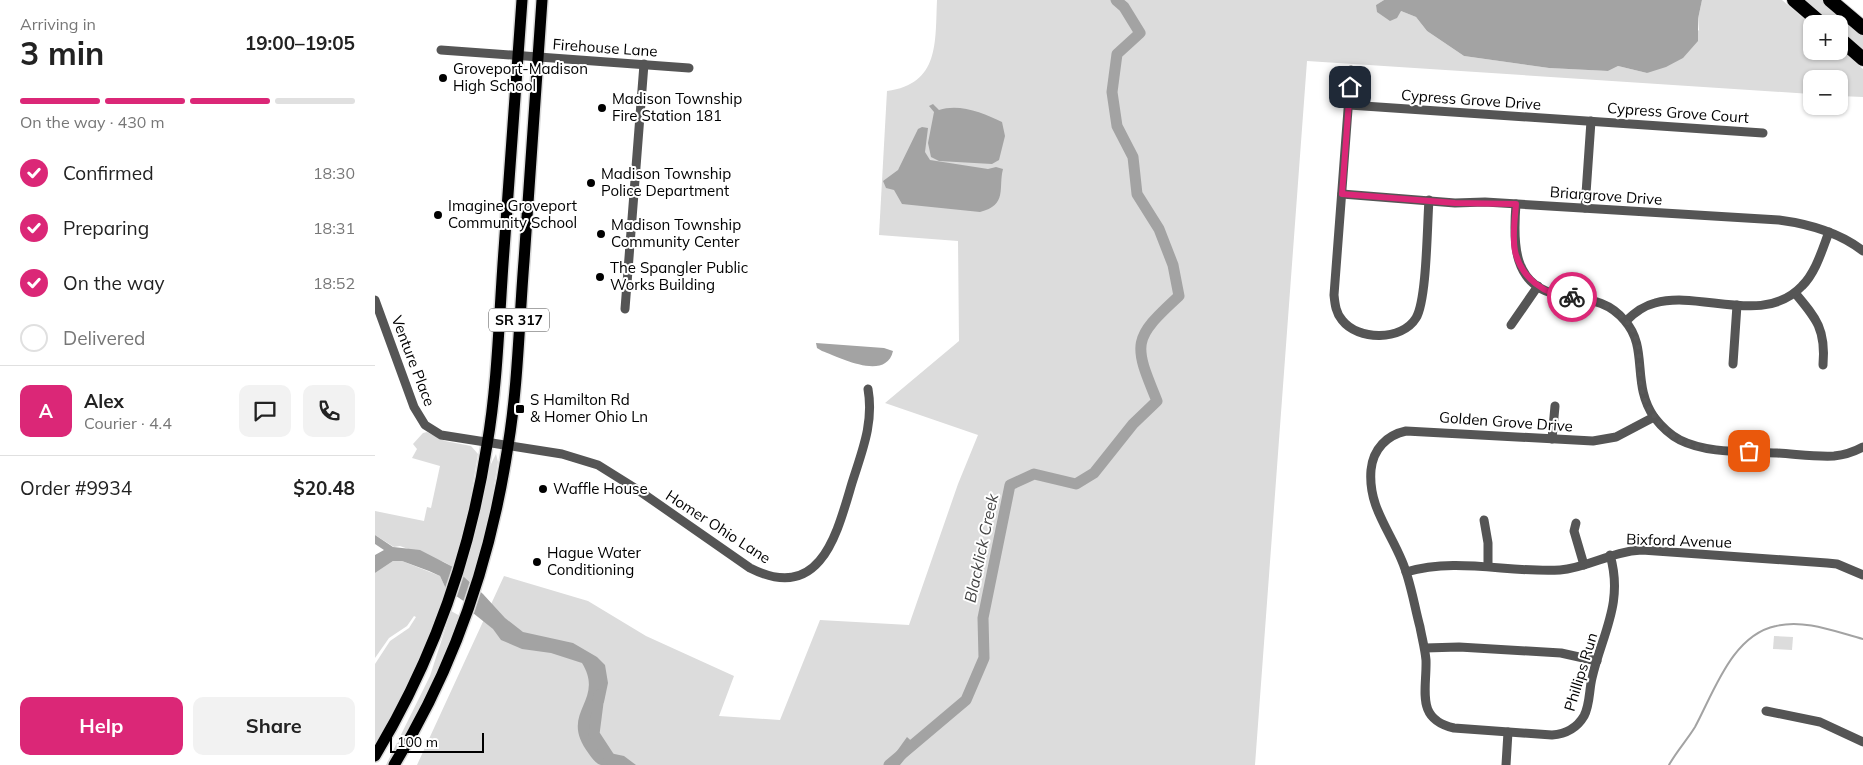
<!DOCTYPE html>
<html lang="en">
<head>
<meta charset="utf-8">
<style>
  :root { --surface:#fff; --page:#f2f2f2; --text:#222; --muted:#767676; --line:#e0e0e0; --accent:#db2777 }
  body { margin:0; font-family:Mulish,sans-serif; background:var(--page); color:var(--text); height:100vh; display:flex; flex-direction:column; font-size:19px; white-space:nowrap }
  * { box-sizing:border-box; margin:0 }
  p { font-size:16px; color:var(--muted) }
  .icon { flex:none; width:28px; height:28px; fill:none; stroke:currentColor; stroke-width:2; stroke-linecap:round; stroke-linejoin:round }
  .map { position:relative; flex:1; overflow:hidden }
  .drawer { display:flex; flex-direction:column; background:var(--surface); width:375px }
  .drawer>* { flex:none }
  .controls { position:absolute; left:1428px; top:15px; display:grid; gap:10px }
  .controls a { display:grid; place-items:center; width:45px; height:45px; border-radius:10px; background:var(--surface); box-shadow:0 1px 4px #0004; font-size:25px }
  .scale { position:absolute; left:15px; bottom:12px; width:94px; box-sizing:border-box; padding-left:5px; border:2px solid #000; border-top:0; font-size:14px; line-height:18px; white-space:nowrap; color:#000; -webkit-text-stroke:4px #fff; paint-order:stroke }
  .pin { position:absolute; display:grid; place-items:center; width:42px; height:42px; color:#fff; margin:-21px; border-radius:10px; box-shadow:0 2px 8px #0006 }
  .courier { position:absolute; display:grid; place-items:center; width:50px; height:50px; margin:-25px; border:4px solid #db2777; border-radius:50%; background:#fff; color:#222; box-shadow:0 1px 6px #0007 }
  .headline em { font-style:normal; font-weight:700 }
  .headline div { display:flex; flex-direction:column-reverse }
  .headline { display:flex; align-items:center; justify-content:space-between; height:85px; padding:0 20px }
  h1 { font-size:32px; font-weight:700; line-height:38px }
  .bar { display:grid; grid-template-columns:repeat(4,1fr); gap:8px 5px; align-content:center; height:60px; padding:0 20px }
  .bar i { height:6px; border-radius:4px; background:var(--line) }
  .bar .selected { background:var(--accent) }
  .bar p { grid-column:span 4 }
  .line { display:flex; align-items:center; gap:12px; padding:0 20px; border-top:1px solid var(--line) }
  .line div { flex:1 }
  .round { display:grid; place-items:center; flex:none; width:52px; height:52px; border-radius:10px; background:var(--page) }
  ol { padding:0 20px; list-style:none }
  li { display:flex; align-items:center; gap:15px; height:55px }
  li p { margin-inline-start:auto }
  li .icon { padding:5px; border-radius:50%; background:var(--accent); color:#fff; stroke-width:4 }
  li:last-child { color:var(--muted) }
  li i { width:28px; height:28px; border:2px solid var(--line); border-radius:50% }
  .cta { display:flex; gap:10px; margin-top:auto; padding:10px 20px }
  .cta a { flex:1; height:58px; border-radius:10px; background:var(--accent); color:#fff; font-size:20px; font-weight:700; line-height:58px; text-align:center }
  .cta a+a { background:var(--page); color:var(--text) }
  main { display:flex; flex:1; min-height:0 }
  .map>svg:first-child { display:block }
  .green { fill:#dcdcdc }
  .water { fill:#a3a3a3 }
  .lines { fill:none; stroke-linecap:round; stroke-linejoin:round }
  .stream { stroke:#a3a3a3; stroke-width:2 }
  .river { stroke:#a3a3a3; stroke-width:11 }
  .major-casing { stroke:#dbdbdb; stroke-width:14 }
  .highway-casing { stroke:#dbdbdb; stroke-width:16 }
  .minor { stroke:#555; stroke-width:9 }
  .major { stroke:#000; stroke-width:11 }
  .highway { stroke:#000; stroke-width:14 }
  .done { stroke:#595959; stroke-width:5; stroke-dasharray:0 9 }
  .route { stroke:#db2777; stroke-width:6 }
  .poi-dot { fill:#000; stroke:#fff; stroke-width:2 }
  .labels { text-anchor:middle; stroke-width:4; stroke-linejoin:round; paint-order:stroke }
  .shield { fill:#fff; stroke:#4c4c4c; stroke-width:1 }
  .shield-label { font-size:14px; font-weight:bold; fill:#000 }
  .street-label { font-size:15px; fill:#000; stroke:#fff }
  .poi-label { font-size:15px; fill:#000; stroke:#fff; text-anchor:start }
  .water-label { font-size:16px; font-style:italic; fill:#444; stroke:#fff }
</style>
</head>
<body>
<main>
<section class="drawer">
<div class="headline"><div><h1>3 min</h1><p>Arriving in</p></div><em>19:00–19:05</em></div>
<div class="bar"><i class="selected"></i><i class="selected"></i><i class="selected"></i><i></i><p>On the way · 430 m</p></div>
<ol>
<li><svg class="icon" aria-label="check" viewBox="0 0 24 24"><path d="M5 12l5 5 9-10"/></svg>Confirmed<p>18:30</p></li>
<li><svg class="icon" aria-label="check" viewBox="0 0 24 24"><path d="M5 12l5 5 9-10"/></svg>Preparing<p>18:31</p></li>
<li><svg class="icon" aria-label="check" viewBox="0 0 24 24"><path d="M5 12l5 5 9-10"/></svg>On the way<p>18:52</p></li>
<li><i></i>Delivered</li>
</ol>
<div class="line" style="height:90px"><b class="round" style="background:var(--accent);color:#fff">A</b><div><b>Alex</b><p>Courier · 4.4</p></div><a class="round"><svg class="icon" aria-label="chat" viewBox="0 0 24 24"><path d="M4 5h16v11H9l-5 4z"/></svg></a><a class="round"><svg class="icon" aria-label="phone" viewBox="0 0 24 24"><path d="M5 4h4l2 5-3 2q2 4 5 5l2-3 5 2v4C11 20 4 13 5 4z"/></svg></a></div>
<div class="line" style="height:65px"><div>Order #9934</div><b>$20.48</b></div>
<div class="cta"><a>Help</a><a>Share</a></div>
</section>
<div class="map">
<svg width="1488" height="765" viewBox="0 0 1488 765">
  <rect width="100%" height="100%" fill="#fff"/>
  <g class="green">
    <path d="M562 0H1009L1001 5 1026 11 1041 17 1052 31 1089 56 1174 68 1233 71 1243 66 1272 73 1324 30 1323 19 1327 0H1407L1436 25V51H1464V48L1488 69V97L1464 96V79H1436V94L932 61 880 765H42L129 576 213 601 271 636 359 676 344 716 405 720 445 620 534 625 583 484 603 435 510 403 584 341 583 241 504 235 512 91C565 84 560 42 562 0Z"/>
    <polygon points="1425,0 1448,0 1488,34 1488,53 1464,33 1464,24 1453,24"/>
    <polygon points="52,432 70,441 96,446 103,454 94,507 78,567 69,562 25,546 19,547 0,535 0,511 49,521 52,507 56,508 65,466 37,458 42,449 38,444 48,433"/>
    <polygon points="121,454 123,462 112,530 96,583 88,576 114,468"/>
    <path d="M18 561H27L65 576 71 589C52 643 29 695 0 744V664L15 641 34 628 41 617 39 616 32 626 14 638 0 658V573Z"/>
    <polygon points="76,611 85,616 83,626 46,707 13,765 11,765 55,676"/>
    <polygon points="1399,636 1418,637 1417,650 1398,649"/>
  </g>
  <g class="water">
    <polygon points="1009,0 1327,0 1323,19 1323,41 1308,58 1291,67 1272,73 1243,66 1233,71 1174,68 1089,56 1052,31 1041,17 1026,11 1022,18 1015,21 1002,12 1001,5"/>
    <path d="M558 104 564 110C584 103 609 113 627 122L630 136 624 160 617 164 564 161 556 157 553 143 559 112 554 106Z"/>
    <path d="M547 127 553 128 550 152 555 160 613 169 621 167 628 169C623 188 633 205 605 212L527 204 519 190 511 188 508 181 523 170 543 129Z"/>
    <path d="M441 343 509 348 518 351C511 382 464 357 447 351L442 348Z"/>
    <path d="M0 535 18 547 45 550 78 567 108 594 130 618 148 632 198 643 222 657 230 665 233 683 229 702 217 721V728L221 744 230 752 249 756 261 765C251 765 236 765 226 765 221 764 217 758 214 754 182 712 231 702 207 663L176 653 147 649 126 640 118 629 98 613 90 602 71 589 65 576 54 571 27 561H18L0 573V555L9 550 0 544Z"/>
    <polygon points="532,737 543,747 533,755 525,765 512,765"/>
  </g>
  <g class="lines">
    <path class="stream" d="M1294 765C1301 752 1312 740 1320 727 1339 692 1357 635 1401 626 1430 619 1461 632 1488 639"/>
    <g class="river">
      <polyline points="224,695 219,734 236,760 246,765"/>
      <path d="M514 765 591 700 609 658 608 618 635 485 659 474 701 484 719 473 758 424 782 401C758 343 757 339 804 296L798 265 784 229 762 194 758 157 742 126 737 92 742 54 765 33 749 7 741 0"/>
    </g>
    <defs>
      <g id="major">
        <path d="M0 756C58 660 95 555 112 445 123 381 124 315 129 250 135 167 141 83 147 0"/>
        <path d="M19 765C79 668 116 559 133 446 143 385 144 323 149 261 155 174 161 87 167 0"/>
      </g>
      <g id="highway">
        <polyline points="1419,0 1447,24"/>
        <polyline points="1455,0 1488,28"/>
        <polyline points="1464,38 1488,59"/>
      </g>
    </defs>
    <use href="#major" class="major-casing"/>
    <use href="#highway" class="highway-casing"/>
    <g class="minor">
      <polyline points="66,50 314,68"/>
      <path d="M976 70 959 295C960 305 961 313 967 320 983 341 1027 341 1041 318 1052 300 1052 225 1054 200"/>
      <polyline points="974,105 1388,133"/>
      <path d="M967 194 1080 203 1110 202 1404 220C1434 224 1464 232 1488 251"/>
      <path d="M1141 204C1138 242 1137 287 1185 295 1211 300 1232 299 1250 321 1274 348 1256 384 1279 417 1286 426 1295 435 1305 440 1333 454 1371 451 1402 453 1421 454 1440 457 1459 456 1469 455 1479 452 1488 447"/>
      <polyline points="1210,208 1216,121"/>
      <path d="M1420 293C1442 319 1451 330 1448 365"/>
      <path d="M0 300 39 407 50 425 66 435 187 454 223 465 263 490 375 568C446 604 462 533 477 483 487 451 499 423 493 389"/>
      <polyline points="250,309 269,64"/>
      <path d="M1251 321C1259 313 1268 306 1280 303 1326 290 1388 327 1427 286 1441 272 1447 250 1454 232"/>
      <polyline points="1136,325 1163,286"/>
      <polyline points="1358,364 1362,305"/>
      <polyline points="1177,439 1180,406"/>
      <polyline points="1109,520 1113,543 1113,566"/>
      <polyline points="1201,523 1199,531 1209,565"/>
      <path d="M1235 555C1249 603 1227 634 1217 678 1214 690 1215 705 1209 716 1202 728 1190 734 1177 735L1079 728C1040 719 1052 690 1051 660 1050 649 1047 638 1045 627 1039 605 1036 582 1027 561 1014 529 993 506 996 470 998 449 1012 435 1031 431L1218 441 1241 437 1279 417"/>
      <path d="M1031 572C1082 557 1133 573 1185 570 1213 568 1237 551 1267 550L1452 563 1462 564 1488 575"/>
      <polyline points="1050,648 1084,647 1186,653 1222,661"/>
      <polyline points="1391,711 1445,722 1488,742"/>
      <polyline points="1131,765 1133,732"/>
    </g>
    <use href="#major" class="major"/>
    <use href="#highway" class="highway"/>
  </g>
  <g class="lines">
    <path class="done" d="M1197 297C1225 298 1254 313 1262 341 1266 355 1263 370 1265 383 1269 405 1284 427 1303 439 1324 451 1351 450 1374 451"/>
    <path class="route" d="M975 87 967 194 1080 203 1141 204C1140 219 1137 236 1140 251 1146 278 1170 296 1197 297"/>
  </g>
  <g class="poi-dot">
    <circle cx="68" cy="78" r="5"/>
    <circle cx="227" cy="108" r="5"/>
    <circle cx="216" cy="183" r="5"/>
    <circle cx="63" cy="215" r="5"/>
    <circle cx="226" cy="234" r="5"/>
    <circle cx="225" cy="277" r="5"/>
    <rect x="140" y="404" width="10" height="10" rx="2.5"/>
    <circle cx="168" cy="489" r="5"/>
    <circle cx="162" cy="562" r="5"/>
  </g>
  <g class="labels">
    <rect class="shield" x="114" y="308.5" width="60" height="23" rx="4"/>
    <g class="shield-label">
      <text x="144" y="325">SR 317</text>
    </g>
    <g class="street-label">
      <text transform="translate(230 48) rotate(4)" y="5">Firehouse Lane</text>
      <text transform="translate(1096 100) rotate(4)" y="5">Cypress Grove Drive</text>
      <text transform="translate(1303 113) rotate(4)" y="5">Cypress Grove Court</text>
      <text transform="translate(1231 196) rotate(4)" y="5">Briargrove Drive</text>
      <text transform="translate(38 361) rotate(69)" y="5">Venture Place</text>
      <text transform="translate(1131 422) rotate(4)" y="5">Golden Grove Drive</text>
      <text transform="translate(343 527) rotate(33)" y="5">Homer Ohio Lane</text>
      <text transform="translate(1304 541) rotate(2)" y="5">Bixford Avenue</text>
      <text transform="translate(1206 672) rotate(-73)" y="5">Phillips Run</text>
    </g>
    <g class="poi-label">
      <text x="78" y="74">Groveport-Madison<tspan x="78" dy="17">High School</tspan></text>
      <text x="237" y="104">Madison Township<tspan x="237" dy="17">Fire Station 181</tspan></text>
      <text x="226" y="179">Madison Township<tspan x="226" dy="17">Police Department</tspan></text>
      <text x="73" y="211">Imagine Groveport<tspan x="73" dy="17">Community School</tspan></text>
      <text x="236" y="230">Madison Township<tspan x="236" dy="17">Community Center</tspan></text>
      <text x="235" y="273">The Spangler Public<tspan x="235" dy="17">Works Building</tspan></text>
      <text x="155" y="405">S Hamilton Rd<tspan x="155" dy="17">&amp; Homer Ohio Ln</tspan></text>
      <text x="178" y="494">Waffle House</text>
      <text x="172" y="558">Hague Water<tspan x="172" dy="17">Conditioning</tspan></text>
    </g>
    <g class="water-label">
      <text transform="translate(606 548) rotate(-78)" y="6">Blacklick Creek</text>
    </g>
  </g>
</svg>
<div class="controls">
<a>+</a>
<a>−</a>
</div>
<div class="scale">100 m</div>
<div class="pin" style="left:1374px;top:451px;background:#ea580c"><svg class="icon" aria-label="bag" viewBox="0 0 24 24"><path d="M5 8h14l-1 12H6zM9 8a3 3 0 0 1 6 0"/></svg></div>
<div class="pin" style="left:975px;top:87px;background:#1f2937"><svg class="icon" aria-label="home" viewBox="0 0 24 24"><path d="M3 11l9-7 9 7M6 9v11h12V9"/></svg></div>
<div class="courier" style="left:1197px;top:297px"><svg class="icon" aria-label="bike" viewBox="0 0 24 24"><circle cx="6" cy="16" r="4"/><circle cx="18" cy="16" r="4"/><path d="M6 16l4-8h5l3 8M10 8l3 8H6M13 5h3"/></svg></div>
</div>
</main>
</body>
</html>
